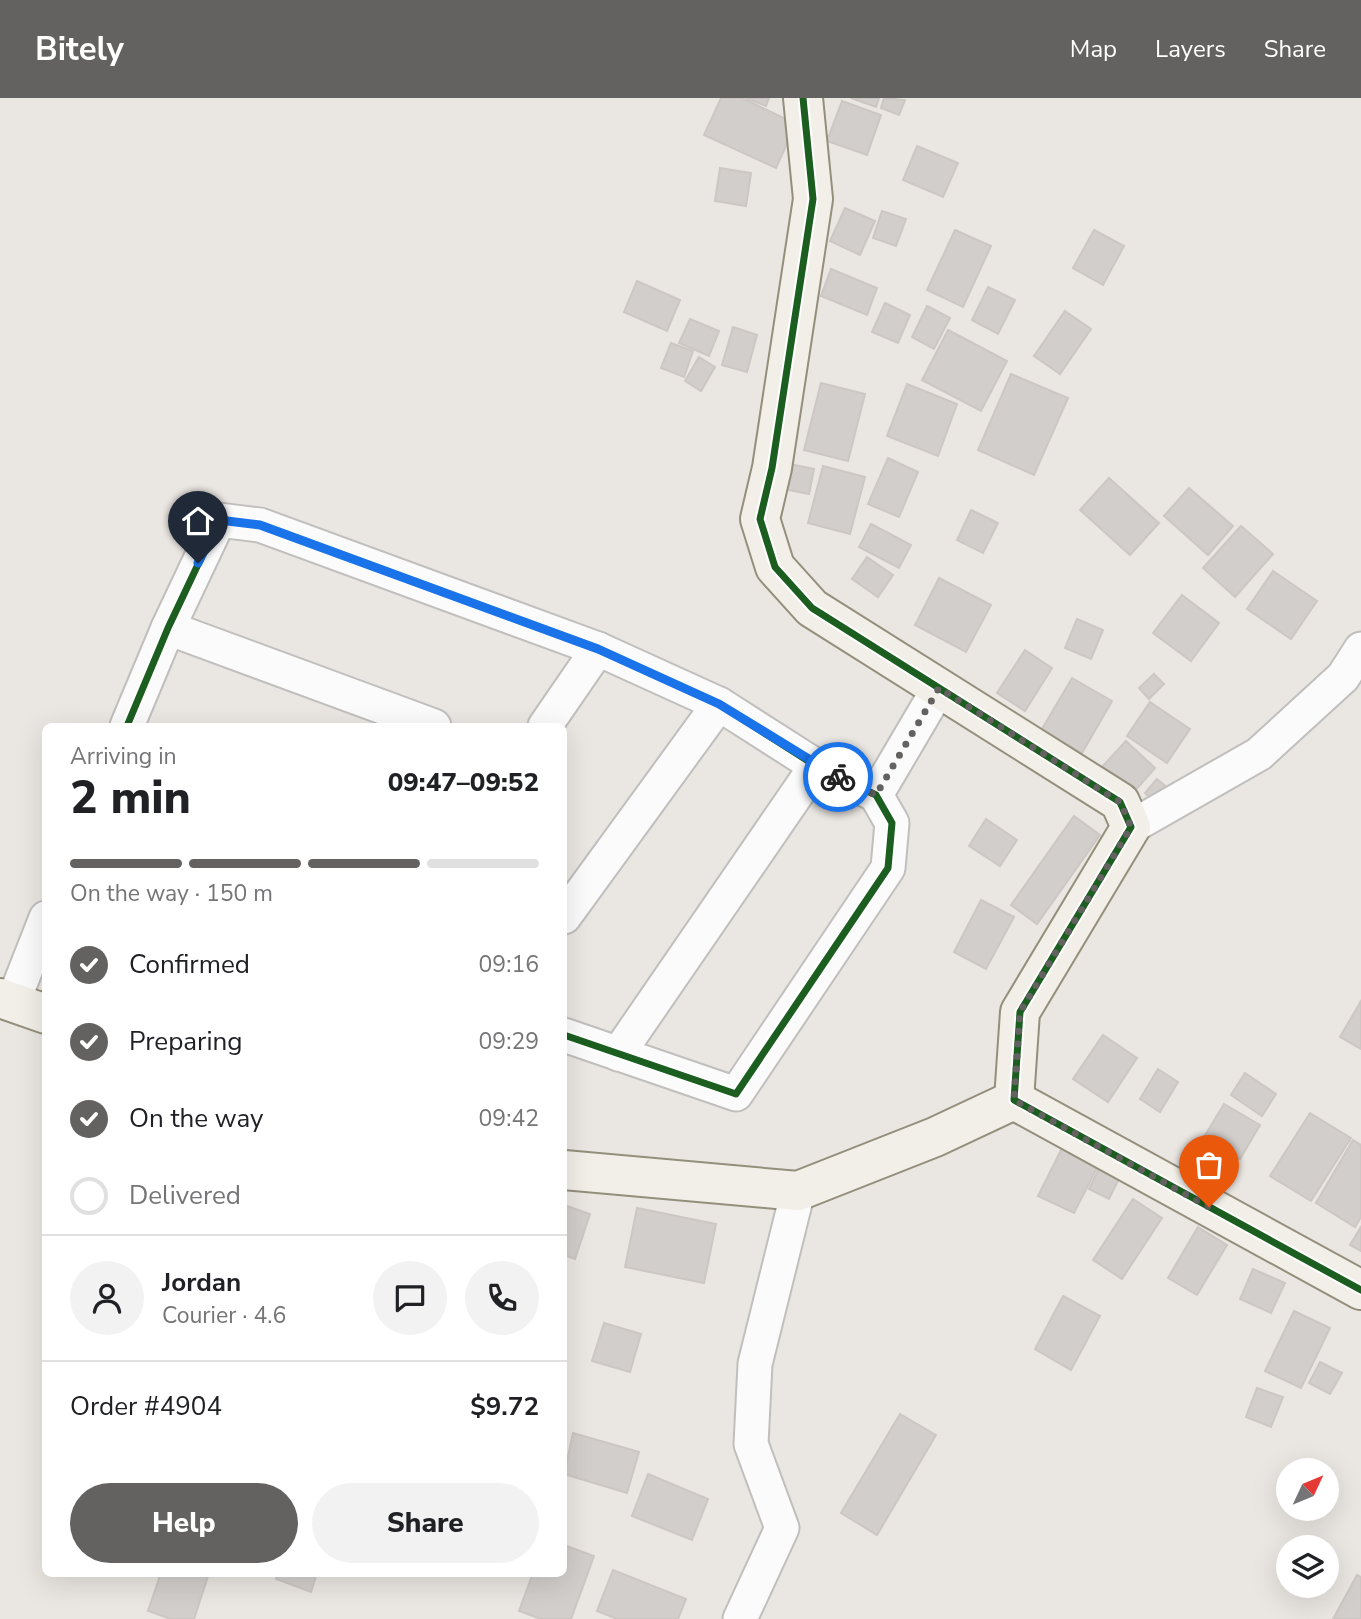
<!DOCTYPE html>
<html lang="en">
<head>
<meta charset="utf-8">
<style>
  :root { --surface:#fff; --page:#f2f2f2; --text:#202124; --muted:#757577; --line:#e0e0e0; --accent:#636261 }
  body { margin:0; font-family:"Nunito Sans",sans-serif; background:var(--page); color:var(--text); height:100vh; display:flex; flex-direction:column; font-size:26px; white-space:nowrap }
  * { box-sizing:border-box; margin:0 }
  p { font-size:23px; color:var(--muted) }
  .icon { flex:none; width:38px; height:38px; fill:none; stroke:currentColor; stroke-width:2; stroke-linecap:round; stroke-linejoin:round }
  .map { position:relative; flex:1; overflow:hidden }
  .details { position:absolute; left:42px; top:625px; width:525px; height:854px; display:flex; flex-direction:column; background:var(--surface); border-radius:10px; box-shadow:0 7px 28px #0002 }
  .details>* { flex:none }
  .needle { width:46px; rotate:46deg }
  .fabs { position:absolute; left:1276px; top:1360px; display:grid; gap:14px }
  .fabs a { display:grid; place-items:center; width:63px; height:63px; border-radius:50%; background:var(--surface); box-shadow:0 7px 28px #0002; font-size:35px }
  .pin { position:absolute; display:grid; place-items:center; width:60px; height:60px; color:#fff; margin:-72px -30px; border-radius:50% 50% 50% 0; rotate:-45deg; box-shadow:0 0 7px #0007 }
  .pin .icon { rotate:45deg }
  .courier { position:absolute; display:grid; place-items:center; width:70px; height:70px; margin:-35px; border:5px solid #1a73e8; border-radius:50%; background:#fff; color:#222; box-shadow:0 2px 9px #0007 }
  .headline em { font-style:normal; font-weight:800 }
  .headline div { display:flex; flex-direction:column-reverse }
  .headline { display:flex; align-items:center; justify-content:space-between; height:119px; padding:0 28px }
  h1 { font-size:46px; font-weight:800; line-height:52px }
  .bar { display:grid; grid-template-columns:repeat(4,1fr); gap:10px 7px; align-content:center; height:84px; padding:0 28px }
  .bar i { height:9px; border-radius:5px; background:var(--line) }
  .bar .on { background:var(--accent) }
  .bar p { grid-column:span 4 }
  .line { display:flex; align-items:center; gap:18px; padding:0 28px; border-top:2px solid var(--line) }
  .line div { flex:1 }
  .round { display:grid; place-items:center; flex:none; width:74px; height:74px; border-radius:37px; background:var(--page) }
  ol { padding:0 28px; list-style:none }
  li { display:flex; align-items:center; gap:21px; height:77px }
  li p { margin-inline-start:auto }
  li .icon { padding:7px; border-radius:50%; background:var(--accent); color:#fff; stroke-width:4 }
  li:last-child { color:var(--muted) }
  li i { width:38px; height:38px; border:4px solid var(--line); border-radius:50% }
  .primary-button { display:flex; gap:14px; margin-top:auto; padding:14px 28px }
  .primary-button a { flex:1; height:80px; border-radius:42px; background:var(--accent); color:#fff; font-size:28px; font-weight:800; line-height:80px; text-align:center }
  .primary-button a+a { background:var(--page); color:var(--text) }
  header { display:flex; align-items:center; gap:42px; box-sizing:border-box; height:98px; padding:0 35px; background:var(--accent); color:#fff }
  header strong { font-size:33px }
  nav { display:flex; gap:38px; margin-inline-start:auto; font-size:24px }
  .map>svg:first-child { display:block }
  .building { fill:#d2cecb; stroke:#cdc7c4; stroke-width:2 }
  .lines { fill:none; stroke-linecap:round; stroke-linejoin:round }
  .street-casing { stroke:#c1bfbd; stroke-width:37 }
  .secondary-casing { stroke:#948f7b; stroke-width:42 }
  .street { stroke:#fcfbfb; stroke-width:33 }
  .secondary { stroke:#f2efe8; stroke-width:38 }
  .cycleway-casing { stroke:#fff; stroke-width:11 }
  .cycleway { stroke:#1b5e20; stroke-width:7 }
  .done { stroke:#636261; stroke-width:7; stroke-dasharray:0 12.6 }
  .route { stroke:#1a73e8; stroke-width:9 }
</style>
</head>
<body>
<header>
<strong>Bitely</strong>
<nav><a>Map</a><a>Layers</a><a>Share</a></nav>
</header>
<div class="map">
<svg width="1361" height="1521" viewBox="0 0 1361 1521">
  <rect width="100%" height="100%" fill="#eae6e2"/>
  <g class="building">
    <polygon points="721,0 742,0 796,26 776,70 704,37"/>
    <polygon points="746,0 769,0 766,8"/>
    <polygon points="851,0 879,0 876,9"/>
    <polygon points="884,0 905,2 899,17 881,10"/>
    <polygon points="842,3 881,17 867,57 827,43"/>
    <polygon points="917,48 958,65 943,99 903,82"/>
    <polygon points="720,70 751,75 746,108 715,103"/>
    <polygon points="845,110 875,123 860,157 830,143"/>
    <polygon points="882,113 906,121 896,148 873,140"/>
    <polygon points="955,132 991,148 963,209 927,192"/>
    <polygon points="1094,132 1124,148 1103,187 1073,170"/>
    <polygon points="831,171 877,190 867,217 821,198"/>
    <polygon points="637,183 680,202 667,233 624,214"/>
    <polygon points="988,189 1015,202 998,236 972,222"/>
    <polygon points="885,205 910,217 898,245 872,234"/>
    <polygon points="927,208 950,220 934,251 912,239"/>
    <polygon points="1065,213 1091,231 1060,276 1034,258"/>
    <polygon points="690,221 719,233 709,258 679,245"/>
    <polygon points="733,229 757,237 747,274 722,267"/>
    <polygon points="948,232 1007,263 981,313 922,282"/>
    <polygon points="671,245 693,253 684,279 661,270"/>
    <polygon points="699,259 715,269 701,293 685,283"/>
    <polygon points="1011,276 1068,300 1034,377 978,352"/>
    <polygon points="821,285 865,296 848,363 804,352"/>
    <polygon points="907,286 957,306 938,358 887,338"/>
    <polygon points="888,360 918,374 899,419 868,406"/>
    <polygon points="785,365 814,371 809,396 779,390"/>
    <polygon points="823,368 865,379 850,436 808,425"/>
    <polygon points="1109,380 1159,425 1130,457 1080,412"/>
    <polygon points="1189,390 1233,428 1208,457 1164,418"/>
    <polygon points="971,412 998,425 983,455 957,442"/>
    <polygon points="871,426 911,447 899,470 859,449"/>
    <polygon points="1241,428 1273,456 1235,499 1203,470"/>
    <polygon points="867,459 893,477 878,499 852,481"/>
    <polygon points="1273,473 1317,503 1291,541 1247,511"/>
    <polygon points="939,480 991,507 966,554 915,527"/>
    <polygon points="1182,497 1219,525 1191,563 1153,535"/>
    <polygon points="1077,521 1103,532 1091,561 1065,550"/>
    <polygon points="1025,552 1052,570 1025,613 997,595"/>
    <polygon points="1154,576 1164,586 1149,601 1139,590"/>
    <polygon points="1072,580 1112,603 1082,655 1042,631"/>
    <polygon points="1150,604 1190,631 1167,665 1127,638"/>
    <polygon points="1126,643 1155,670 1132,696 1102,669"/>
    <polygon points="1157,681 1169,691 1156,706 1145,695"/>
    <polygon points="1074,718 1100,737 1037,826 1011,807"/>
    <polygon points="986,721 1017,742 1000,768 969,748"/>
    <polygon points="981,802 1014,819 986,871 954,854"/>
    <polygon points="1361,903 1361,951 1340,939"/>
    <polygon points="1103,937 1137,960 1108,1004 1073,981"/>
    <polygon points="1158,971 1178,984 1160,1014 1140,1001"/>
    <polygon points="1245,975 1276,996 1262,1018 1231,997"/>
    <polygon points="1224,1006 1260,1027 1240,1061 1204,1039"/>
    <polygon points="1310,1015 1351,1040 1311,1103 1270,1078"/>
    <polygon points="1353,1042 1361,1047 1361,1119 1355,1129 1316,1105"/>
    <polygon points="1062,1050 1098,1068 1074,1115 1038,1098"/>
    <polygon points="1102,1065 1122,1075 1109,1101 1089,1091"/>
    <polygon points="1133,1101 1162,1120 1122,1181 1093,1162"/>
    <polygon points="564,1107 590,1116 575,1161 564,1157"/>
    <polygon points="637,1110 716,1126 704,1185 625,1169"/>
    <polygon points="1198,1129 1227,1147 1197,1197 1168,1180"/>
    <polygon points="1361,1129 1361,1153 1350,1147"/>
    <polygon points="1253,1171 1285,1185 1271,1215 1240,1201"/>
    <polygon points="1063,1198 1100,1218 1071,1272 1035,1251"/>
    <polygon points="1294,1213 1330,1230 1301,1290 1265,1273"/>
    <polygon points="604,1225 641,1236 630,1274 592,1263"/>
    <polygon points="1320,1264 1342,1275 1330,1296 1309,1285"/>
    <polygon points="1257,1290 1283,1299 1271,1329 1246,1319"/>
    <polygon points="900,1316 936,1337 877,1437 841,1415"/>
    <polygon points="573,1335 639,1354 627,1395 564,1376"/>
    <polygon points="648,1376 708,1401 692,1442 632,1418"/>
    <polygon points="564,1447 594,1458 571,1521 541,1521 519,1513 533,1475 564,1475"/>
    <polygon points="613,1472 686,1501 678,1521 617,1521 597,1513"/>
    <polygon points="161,1475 209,1475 194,1521 171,1521 148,1513"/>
    <polygon points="278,1475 317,1475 311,1494 276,1481"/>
    <polygon points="1357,1477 1361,1479 1361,1521 1333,1521"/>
  </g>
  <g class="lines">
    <defs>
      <g id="street">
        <polyline points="168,530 434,628"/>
        <polyline points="127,628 168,530 219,422 260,427 598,551 719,606 816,668 876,697 892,725 888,770 736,996 564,937"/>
        <polyline points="545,628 598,551"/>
        <polyline points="876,697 939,590"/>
        <polyline points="1131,729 1259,656 1343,579 1361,551"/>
        <polyline points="564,819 719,606"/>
        <polyline points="13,904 46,820"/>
        <polyline points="618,956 816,668"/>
        <polyline points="740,1521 782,1430 751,1346 755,1266 798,1093"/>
      </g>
      <g id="secondary">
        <polyline points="803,0 813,101 772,370 760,421 775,469 812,510 1120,704 1131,729 1020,914 1014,1002 1361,1192"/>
        <polyline points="0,900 46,916"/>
        <polyline points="564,1072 798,1093 935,1039 1014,1002"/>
      </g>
    </defs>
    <use href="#street" class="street-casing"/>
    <use href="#secondary" class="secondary-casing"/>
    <use href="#street" class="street"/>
    <use href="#secondary" class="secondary"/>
    <defs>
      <g id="cycleway">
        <polyline points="803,0 813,101 772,370 760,421 775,469 812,510 1120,704 1131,729 1020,914 1014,1002 1361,1192"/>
        <polyline points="127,628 168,530 219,422 260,427 598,551 719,606 816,668 876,697 892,725 888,770 736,996 564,937"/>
      </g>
    </defs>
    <use href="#cycleway" class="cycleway-casing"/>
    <use href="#cycleway" class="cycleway"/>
  </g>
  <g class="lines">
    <polyline class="done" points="838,679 876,697 939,590 1120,704 1131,729 1020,914 1014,1002 1209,1109"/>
    <polyline class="route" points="198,465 219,422 260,427 598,551 719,606 838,679"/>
  </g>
</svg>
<div class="fabs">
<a><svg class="needle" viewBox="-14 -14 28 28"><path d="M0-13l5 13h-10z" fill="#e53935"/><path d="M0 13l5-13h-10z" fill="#757577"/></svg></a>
<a><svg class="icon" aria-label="layers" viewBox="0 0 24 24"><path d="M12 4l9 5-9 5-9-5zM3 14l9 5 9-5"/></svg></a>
</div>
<div class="pin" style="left:1209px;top:1109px;background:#ea580c"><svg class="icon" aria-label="bag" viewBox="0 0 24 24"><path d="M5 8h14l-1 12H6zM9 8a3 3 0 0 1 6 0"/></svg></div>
<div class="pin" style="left:198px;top:465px;background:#1f2937"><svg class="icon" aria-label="home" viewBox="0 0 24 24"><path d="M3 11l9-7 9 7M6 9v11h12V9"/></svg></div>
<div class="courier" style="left:838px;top:679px"><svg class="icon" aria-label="bike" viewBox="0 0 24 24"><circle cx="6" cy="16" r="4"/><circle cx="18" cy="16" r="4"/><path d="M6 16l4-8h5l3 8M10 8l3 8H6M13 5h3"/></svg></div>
<section class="details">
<div class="headline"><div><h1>2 min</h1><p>Arriving in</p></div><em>09:47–09:52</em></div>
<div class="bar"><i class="on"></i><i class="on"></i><i class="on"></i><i></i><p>On the way · 150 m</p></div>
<ol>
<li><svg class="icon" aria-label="check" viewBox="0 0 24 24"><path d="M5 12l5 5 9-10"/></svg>Confirmed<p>09:16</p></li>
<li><svg class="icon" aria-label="check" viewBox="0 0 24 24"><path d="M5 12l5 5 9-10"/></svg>Preparing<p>09:29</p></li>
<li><svg class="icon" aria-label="check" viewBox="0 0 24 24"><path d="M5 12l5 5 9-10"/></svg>On the way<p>09:42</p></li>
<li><i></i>Delivered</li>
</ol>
<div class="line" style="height:126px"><a class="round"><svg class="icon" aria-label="person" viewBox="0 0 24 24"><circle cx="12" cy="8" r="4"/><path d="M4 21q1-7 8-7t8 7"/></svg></a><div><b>Jordan</b><p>Courier · 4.6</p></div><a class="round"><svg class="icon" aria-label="chat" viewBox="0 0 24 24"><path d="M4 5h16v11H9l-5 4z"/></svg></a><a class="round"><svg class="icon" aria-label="phone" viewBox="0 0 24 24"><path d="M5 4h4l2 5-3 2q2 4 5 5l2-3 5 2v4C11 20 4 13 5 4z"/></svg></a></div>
<div class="line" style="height:91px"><div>Order #4904</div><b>$9.72</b></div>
<div class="primary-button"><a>Help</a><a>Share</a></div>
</section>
</div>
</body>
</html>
